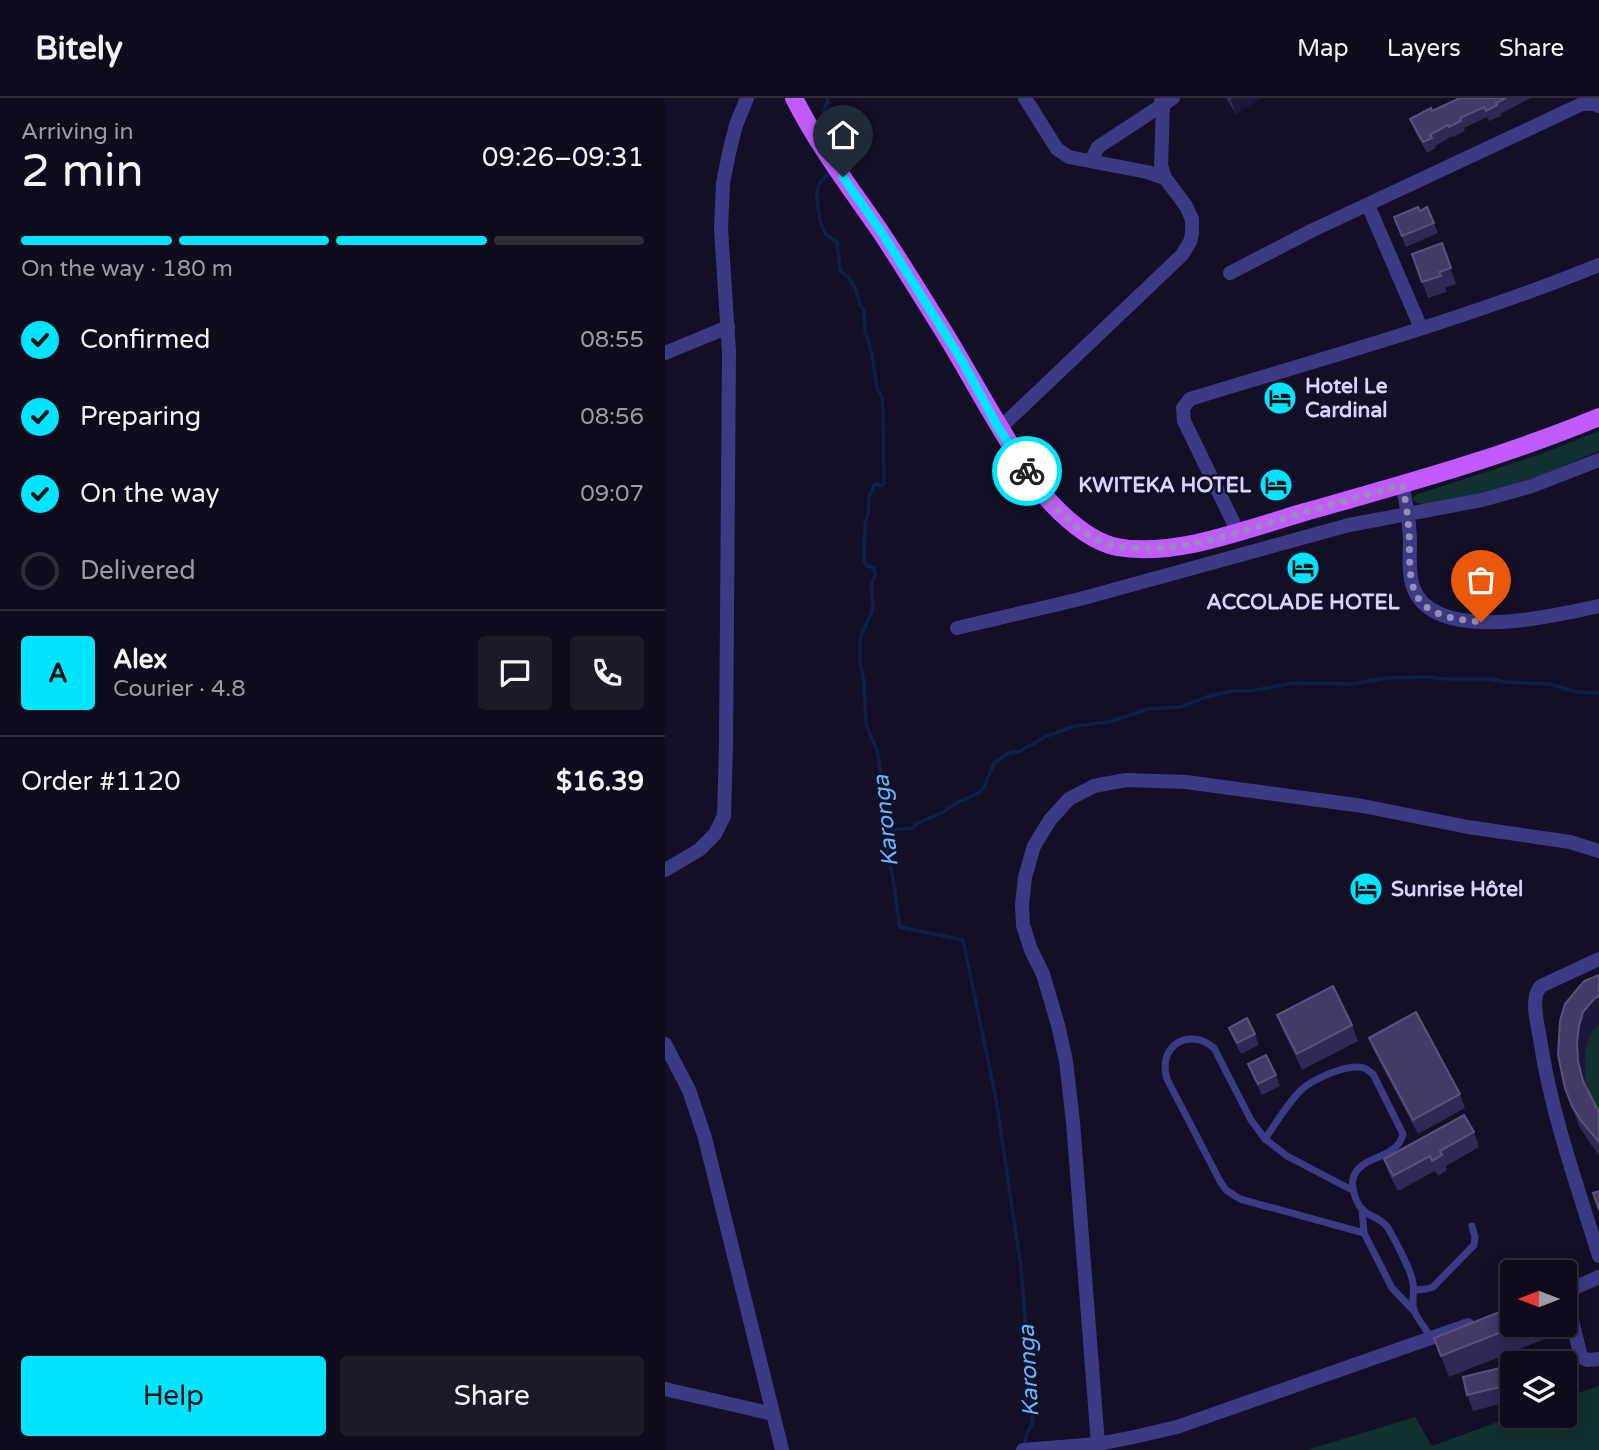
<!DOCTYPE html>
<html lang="en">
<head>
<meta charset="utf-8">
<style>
  :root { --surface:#0e0b1c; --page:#1c1929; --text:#f1f3f6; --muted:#9b9ba3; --line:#2e2b3b; --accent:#00e5ff }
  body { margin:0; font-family:"Varela Round",sans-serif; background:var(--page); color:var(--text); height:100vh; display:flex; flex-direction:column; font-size:26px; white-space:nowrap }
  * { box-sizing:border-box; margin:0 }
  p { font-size:23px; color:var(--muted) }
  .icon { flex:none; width:38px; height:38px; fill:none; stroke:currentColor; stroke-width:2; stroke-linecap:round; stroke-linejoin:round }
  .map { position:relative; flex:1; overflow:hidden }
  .details { display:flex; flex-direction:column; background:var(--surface); width:665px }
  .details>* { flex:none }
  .needle { width:46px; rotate:270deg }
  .tools { position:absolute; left:835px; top:1162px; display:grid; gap:14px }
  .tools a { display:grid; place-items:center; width:77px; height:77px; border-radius:7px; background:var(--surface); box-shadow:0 4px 18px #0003,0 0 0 2px var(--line); font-size:35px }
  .pin { position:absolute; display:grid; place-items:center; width:60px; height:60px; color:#fff; margin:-72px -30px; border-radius:50% 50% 50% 0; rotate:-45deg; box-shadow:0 0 7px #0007 }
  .pin .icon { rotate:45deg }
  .courier { position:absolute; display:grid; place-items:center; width:70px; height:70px; margin:-35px; border:5px solid #00e5ff; border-radius:50%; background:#fff; color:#222; box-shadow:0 2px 9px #0007 }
  .head em { font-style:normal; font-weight:600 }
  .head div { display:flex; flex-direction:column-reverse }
  .head { display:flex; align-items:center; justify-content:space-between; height:119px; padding:0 21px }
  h1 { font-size:46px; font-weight:600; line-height:52px }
  .bar { display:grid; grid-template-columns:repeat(4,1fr); gap:10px 7px; align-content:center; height:84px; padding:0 21px }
  .bar i { height:9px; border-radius:5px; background:var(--line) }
  .bar .selected { background:var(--accent) }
  .bar p { grid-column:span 4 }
  .line { display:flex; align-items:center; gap:18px; padding:0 21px; border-top:2px solid var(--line) }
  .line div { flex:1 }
  .round { display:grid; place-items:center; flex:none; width:74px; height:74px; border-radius:7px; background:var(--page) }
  ol { padding:0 21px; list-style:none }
  li { display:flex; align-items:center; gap:21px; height:77px }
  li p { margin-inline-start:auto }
  li .icon { padding:7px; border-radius:50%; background:var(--accent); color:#111; stroke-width:4 }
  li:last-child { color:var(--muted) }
  li i { width:38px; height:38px; border:4px solid var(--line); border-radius:50% }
  .button { display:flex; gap:14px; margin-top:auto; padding:14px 21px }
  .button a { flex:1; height:80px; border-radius:7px; background:var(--accent); color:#111; font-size:28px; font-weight:600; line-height:80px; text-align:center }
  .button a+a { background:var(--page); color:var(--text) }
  header { display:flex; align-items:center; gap:42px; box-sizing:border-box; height:98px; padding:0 35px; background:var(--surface); border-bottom:2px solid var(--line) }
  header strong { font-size:33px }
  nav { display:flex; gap:38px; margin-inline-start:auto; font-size:24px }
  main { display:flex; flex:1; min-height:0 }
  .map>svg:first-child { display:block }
  .green { fill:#12302f }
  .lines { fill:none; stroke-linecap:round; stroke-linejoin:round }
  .stream { stroke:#0c2248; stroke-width:3.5 }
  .lane { stroke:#3d3a85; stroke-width:7 }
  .street { stroke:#3d3a85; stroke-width:14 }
  .primary { stroke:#c25bff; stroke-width:18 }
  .wall { fill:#312854 }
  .shaded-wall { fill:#1d163a }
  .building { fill:#433a66; stroke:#5a527e; stroke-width:2 }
  .done { stroke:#948fb3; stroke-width:7; stroke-dasharray:0 12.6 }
  .route { stroke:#00e5ff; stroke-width:9 }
  .labels { text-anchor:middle; stroke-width:5; stroke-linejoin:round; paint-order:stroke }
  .poi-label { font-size:21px; font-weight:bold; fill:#d9d4ff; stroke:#130f26; text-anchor:start }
  .water-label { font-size:23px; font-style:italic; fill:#62b6ff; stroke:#130f26 }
</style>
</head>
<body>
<header>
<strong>Bitely</strong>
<nav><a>Map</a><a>Layers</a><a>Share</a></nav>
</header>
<main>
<section class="details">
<div class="head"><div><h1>2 min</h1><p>Arriving in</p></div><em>09:26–09:31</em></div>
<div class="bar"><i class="selected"></i><i class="selected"></i><i class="selected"></i><i></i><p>On the way · 180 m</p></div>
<ol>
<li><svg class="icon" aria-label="check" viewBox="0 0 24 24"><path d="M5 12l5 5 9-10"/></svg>Confirmed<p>08:55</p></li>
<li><svg class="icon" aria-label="check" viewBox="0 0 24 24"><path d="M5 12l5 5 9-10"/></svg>Preparing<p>08:56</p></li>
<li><svg class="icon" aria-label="check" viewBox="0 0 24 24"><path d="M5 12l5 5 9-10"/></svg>On the way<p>09:07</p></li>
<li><i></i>Delivered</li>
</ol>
<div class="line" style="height:126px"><b class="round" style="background:var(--accent);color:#111">A</b><div><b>Alex</b><p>Courier · 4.8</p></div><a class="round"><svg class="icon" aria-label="chat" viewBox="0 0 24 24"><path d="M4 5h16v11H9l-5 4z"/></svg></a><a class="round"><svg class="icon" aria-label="phone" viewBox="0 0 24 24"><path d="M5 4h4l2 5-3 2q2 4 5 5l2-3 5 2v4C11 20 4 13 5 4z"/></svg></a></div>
<div class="line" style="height:91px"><div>Order #1120</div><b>$16.39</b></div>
<div class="button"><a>Help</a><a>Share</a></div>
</section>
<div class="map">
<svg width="934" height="1352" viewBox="0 0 934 1352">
  <rect width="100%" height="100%" fill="#130f26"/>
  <g class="green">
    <polygon points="934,333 934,353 870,380 840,389 766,407 752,405 749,403 748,399 753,396 873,357"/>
    <path d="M934 899V1057C919 1038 909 1018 903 994Z"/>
    <polygon points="934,1288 934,1352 642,1352 750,1319 767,1348 849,1318 900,1318 900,1299"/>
  </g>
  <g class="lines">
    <g class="stream">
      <polyline points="162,0 163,4 158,12 158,16 179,48 179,59 173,65"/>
      <path d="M166 73C162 77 156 82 154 87 149 95 155 132 162 137 165 140 169 141 172 144L175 172 184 180 191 191 195 207 199 212 200 233 207 256 212 291 217 299 218 315 219 385 217 388 210 386 204 399 203 416 200 426 199 464 202 468 209 470 210 477 206 489 208 507 206 516 195 540V564L199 583 201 627 212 652 216 676 220 684 218 733 228 781 235 829 298 842 331 1001 356 1169 368 1324 362 1336 359 1347"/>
      <polyline points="218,733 248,730 253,725 278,714 293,704 312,696 319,689 329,665 344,655 355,653 382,638 410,628 444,624 483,611 516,609 541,599 567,593 586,593 628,585 687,586 722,580 761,579 782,581 825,581 839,584 884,586 912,594 934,595"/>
    </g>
    <g class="lane">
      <path d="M600 1041 586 1022 549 950C523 928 492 949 502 981L556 1085 561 1092 575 1101 699 1135 727 1190 748 1212"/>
      <path d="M687 1092 622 1058 600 1041C611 1025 622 1006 636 992 648 981 683 965 699 970 702 971 705 974 708 976L738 1036C732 1063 694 1056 688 1081 686 1089 691 1105 697 1111 704 1119 716 1119 723 1130 730 1142 746 1172 748 1185 750 1193 746 1203 749 1212 752 1221 761 1231 766 1240"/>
      <polyline points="697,1111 699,1135"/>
      <polyline points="749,1192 761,1191 768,1189 809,1147 810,1139 807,1128"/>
    </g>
    <g class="street">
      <polyline points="496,3 498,6 496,67 500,80"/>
      <polyline points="426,63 433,49 508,0"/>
      <polyline points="703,107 756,230"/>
      <polyline points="565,175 648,132 917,6 929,6 934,8"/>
      <polyline points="0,255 63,229"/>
      <polyline points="334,331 517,157 525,144 527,136 527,121 521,108 500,80 482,74 404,59 392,51 360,0"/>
      <path d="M737 387C742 405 744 423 745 441 745 457 743 474 748 489 769 547 890 518 934 508"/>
      <path d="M573 434 519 323 518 310 525 301C662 259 801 221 934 167"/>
      <polyline points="292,530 415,501 684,427 817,402 867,388 934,362"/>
      <polyline points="0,772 34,752 50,736 59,718 61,649 64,254 56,131 58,85 64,55 71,27 82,0"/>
      <path d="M934 861 876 888C874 891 871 894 871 898 868 911 873 928 875 941 886 1015 912 1087 934 1158"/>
      <polyline points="0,946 24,992 40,1040 117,1352"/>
      <polyline points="900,1194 916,1259 922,1262 934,1261"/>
      <polyline points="900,1194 934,1179"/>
      <polyline points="0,1291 108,1316"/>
      <polyline points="433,1346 408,1024 401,963 393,927 378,876 366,852 358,827 357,807 360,779 369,748 385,722 404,701 429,688 461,682 521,684 698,708 803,729 905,744 934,753"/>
      <polyline points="358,1352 433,1346 469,1339 512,1329 803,1227"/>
    </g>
    <path class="primary" d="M129 0C152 46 184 88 213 130 236 164 257 199 279 234 306 278 329 323 358 366 367 379 376 394 386 405 404 424 427 444 452 449 510 460 584 430 640 414 739 386 838 359 934 319"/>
  </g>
  <g class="wall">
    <polygon points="561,0 596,0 571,16"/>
    <polygon points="795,0 866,0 835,16 836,18 824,23 822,19 799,30 800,33 788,39 787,38 770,48 771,50 762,55 749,32 745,21 767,13"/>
    <polygon points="755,113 769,125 773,135 741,149 729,119"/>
    <polygon points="777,145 791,186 780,190 782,194 763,200 747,156"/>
    <polygon points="612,917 687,927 693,943 637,972 618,933"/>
    <polygon points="564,930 590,936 594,947 576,956 568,940"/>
    <polygon points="926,935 921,948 920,964 921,983 923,993 934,1014 934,1057 924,1044 914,1028 900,990"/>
    <polygon points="704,940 795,996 800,1010 753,1036 709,953"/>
    <polygon points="583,966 611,977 615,988 597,997 587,977"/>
    <polygon points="809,1034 814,1049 781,1068 782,1072 773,1078 770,1073 733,1093 724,1076 719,1061"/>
    <polygon points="847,1227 898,1227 900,1233 784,1279 769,1240"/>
    <polygon points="847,1267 847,1303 808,1313 802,1297"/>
  </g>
  <g class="shaded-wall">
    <polygon points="569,0 596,0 571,16 566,2"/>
    <polygon points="934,898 934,925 926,935 921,948 920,964 921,983 925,1003 918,983 913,963 912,944 914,928 918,914 929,901"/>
  </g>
  <g class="building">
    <polygon points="795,0 841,0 831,5 832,7 821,13 819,9 795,20 796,23 784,29 783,27 765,37 767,40 758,44 745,21 766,10 767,13"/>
    <polygon points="753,109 755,113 762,109 769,125 737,138 729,119"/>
    <polygon points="777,145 786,170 774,174 776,178 757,184 747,156"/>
    <polygon points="934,877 934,898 929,901 918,914 914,928 912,944 913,963 918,983 934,1014 934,1044 917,1024 907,1008 900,990 893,957 895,923 900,906 919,883"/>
    <polygon points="668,888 687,927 632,956 612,917"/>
    <polygon points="751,914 795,996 748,1022 704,940"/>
    <polygon points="582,920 590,936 572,945 564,930"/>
    <polygon points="601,957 611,977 593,986 583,966"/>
    <polygon points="799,1017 809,1034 775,1053 777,1057 767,1063 765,1058 728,1078 719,1061"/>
    <polygon points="934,1093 934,1112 928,1095"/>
    <polygon points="847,1209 847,1227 854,1227 776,1258 769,1240"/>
    <polygon points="887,1257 889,1265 853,1265"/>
    <polygon points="847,1267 847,1286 802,1297 798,1279"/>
  </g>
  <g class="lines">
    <path class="done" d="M362 373C384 404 411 438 450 448 457 450 465 449 472 450 527 453 581 431 634 416 668 405 703 397 737 387 741 403 743 419 744 435 746 462 739 499 768 513 783 521 800 522 816 524"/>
    <polyline class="route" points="178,79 217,135 296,261 334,331 362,373"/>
  </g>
  <defs>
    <symbol id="hotel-disc" viewBox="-11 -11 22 22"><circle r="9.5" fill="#00e5ff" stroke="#130f26"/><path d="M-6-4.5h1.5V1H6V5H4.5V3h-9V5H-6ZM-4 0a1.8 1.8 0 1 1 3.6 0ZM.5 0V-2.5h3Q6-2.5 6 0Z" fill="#111"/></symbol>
  </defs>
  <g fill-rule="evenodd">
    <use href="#hotel-disc" x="596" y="281" width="38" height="38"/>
    <use href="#hotel-disc" x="592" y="368" width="38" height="38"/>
    <use href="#hotel-disc" x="619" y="451" width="38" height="38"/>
    <use href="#hotel-disc" x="682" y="772" width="38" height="38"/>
  </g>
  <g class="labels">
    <g class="poi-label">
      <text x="640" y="295">Hotel Le<tspan x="640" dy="24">Cardinal</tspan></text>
      <text x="586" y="394" text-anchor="end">KWITEKA HOTEL</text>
      <text x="638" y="511" text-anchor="middle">ACCOLADE HOTEL</text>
      <text x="726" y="798">Sunrise Hôtel</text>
    </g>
    <g class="water-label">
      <text transform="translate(220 723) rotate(-96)" y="8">Karonga</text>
      <text transform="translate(363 1273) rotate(-93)" y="8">Karonga</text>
    </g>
  </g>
</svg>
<div class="tools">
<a><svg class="needle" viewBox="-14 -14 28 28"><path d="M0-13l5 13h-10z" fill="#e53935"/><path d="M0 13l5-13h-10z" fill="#9b9ba3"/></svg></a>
<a><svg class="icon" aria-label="layers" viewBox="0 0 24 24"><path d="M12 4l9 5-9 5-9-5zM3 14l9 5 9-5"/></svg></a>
</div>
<div class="pin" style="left:816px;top:524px;background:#ea580c"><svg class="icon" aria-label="bag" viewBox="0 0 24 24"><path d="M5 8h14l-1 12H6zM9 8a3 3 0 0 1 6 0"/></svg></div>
<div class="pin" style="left:178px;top:79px;background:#1f2937"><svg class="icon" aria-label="home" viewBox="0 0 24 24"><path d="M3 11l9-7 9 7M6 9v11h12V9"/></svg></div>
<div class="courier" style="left:362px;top:373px"><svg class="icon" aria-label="bike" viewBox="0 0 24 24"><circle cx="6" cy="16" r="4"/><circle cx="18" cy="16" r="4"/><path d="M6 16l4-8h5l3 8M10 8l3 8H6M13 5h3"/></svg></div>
</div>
</main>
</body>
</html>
